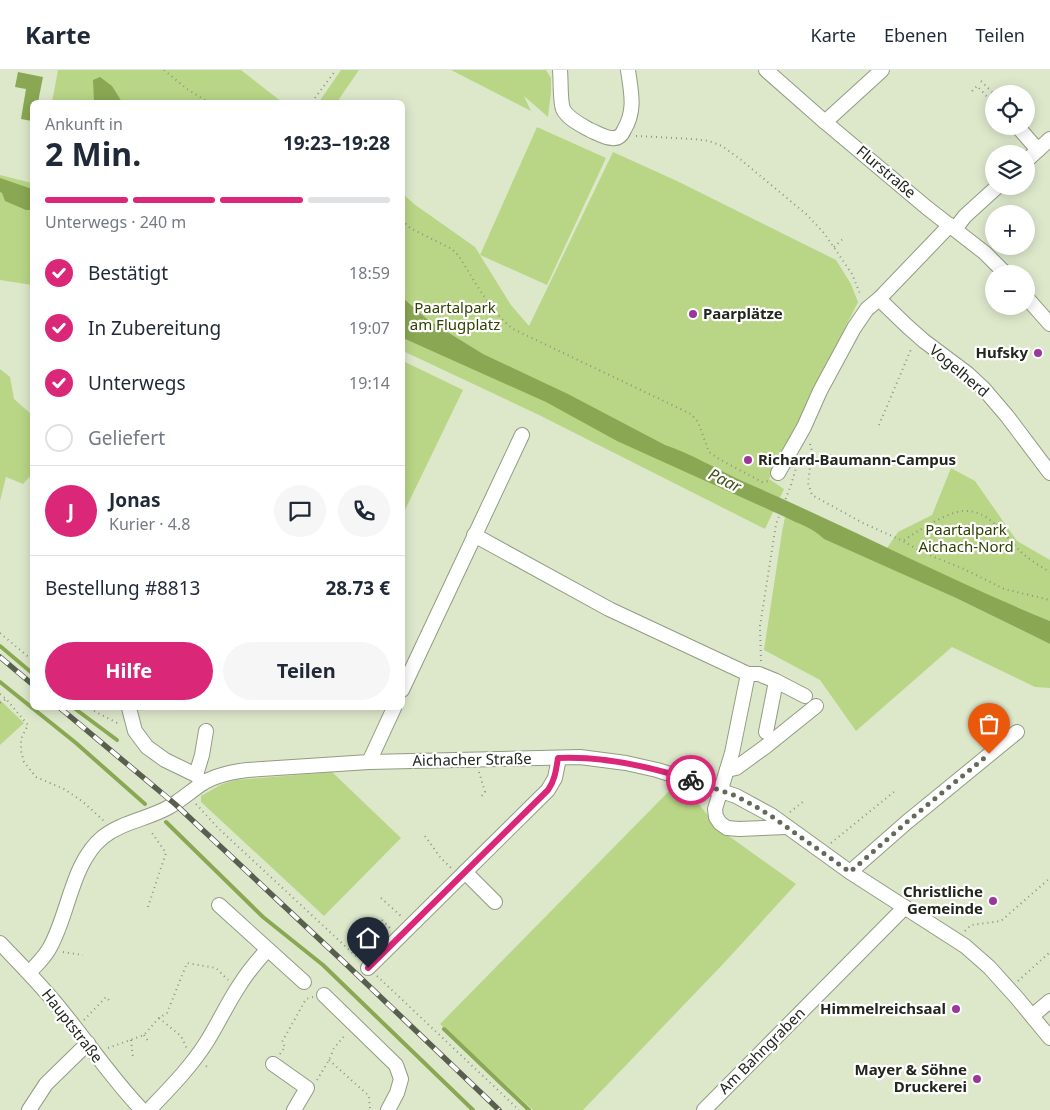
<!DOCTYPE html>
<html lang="de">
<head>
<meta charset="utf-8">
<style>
  :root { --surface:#fff; --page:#f6f6f7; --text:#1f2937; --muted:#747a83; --line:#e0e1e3; --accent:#db2777 }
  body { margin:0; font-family:"Noto Sans",sans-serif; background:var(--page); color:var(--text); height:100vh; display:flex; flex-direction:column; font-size:19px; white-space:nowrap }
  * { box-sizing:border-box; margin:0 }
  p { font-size:16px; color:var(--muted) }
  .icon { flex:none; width:28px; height:28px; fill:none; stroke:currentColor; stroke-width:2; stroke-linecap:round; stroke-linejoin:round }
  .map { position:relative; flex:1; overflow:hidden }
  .sheet { position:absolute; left:30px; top:30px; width:375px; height:610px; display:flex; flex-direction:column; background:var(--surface); border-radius:8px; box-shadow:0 2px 12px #0003 }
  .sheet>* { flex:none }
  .buttons { position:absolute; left:985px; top:15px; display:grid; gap:10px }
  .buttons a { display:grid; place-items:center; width:50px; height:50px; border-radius:50%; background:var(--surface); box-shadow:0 2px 12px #0003; font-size:25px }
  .pin { position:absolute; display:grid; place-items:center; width:42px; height:42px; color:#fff; margin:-51px -21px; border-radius:50% 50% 50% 0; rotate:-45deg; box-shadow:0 0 5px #0007 }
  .pin .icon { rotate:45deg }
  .courier { position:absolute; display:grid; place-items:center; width:50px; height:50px; margin:-25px; border:4px solid #db2777; border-radius:50%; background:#fff; color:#222; box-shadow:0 1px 6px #0007 }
  .summary em { font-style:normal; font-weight:700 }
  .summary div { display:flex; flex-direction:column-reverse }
  .summary { display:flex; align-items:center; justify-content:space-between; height:85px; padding:0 15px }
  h1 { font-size:32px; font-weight:700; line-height:38px }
  .bar { display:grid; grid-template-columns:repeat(4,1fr); gap:8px 5px; align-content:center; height:60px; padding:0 15px }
  .bar i { height:6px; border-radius:4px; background:var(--line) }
  .bar .active { background:var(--accent) }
  .bar p { grid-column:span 4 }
  .line { display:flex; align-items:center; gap:12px; padding:0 15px; border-top:1px solid var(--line) }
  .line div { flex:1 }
  .round { display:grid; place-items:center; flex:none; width:52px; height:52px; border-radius:26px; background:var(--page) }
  ol { padding:0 15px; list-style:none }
  li { display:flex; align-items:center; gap:15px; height:55px }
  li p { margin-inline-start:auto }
  li .icon { padding:5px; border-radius:50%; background:var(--accent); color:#fff; stroke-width:4 }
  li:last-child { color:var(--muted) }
  li i { width:28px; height:28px; border:2px solid var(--line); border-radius:50% }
  .cta { display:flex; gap:10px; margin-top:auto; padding:10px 15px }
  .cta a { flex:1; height:58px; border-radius:30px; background:var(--accent); color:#fff; font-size:20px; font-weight:700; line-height:58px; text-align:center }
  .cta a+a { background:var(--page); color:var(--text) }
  header { display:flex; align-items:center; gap:30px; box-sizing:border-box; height:70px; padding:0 25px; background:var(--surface); border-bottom:1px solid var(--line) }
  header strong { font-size:24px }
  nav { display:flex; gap:28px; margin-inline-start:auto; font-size:18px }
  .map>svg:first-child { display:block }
  .green { fill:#b9d687 }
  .water { fill:#8aa853 }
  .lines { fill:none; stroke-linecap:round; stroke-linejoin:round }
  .stream { stroke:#8aa853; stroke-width:4 }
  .minor-casing { stroke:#919c81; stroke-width:16 }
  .path { stroke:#8d9580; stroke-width:2; stroke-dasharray:1 4; stroke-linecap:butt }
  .minor { stroke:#fff; stroke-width:14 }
  .rail-casing { stroke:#595f4f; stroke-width:5.5 }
  .rail { stroke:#fff; stroke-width:4; stroke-dasharray:11; stroke-linecap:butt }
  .done { stroke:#636a59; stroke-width:5; stroke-dasharray:0 9 }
  .route { stroke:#db2777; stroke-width:6 }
  .poi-dot { fill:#9c369b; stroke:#fff; stroke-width:2 }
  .labels { text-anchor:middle; stroke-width:4.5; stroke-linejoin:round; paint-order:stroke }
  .street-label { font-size:15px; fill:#22261c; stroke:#fff }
  .park-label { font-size:15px; fill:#2f4100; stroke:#fff }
  .poi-label { font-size:15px; font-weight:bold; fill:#22261c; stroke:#fff; text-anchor:end }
  .water-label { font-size:16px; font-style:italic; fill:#3f5215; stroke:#fff }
</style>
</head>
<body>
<header>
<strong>Karte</strong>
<nav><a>Karte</a><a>Ebenen</a><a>Teilen</a></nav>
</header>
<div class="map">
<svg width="1050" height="1040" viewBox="0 0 1050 1040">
  <rect width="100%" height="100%" fill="#dde8cb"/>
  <g class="green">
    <polygon points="58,0 241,0 282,32 52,32"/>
    <polygon points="341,0 359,0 337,32 319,32"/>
    <polygon points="451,0 546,0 551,8 551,22 548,47 524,26 531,41"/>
    <polygon points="537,57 606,88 547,215 480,185"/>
    <polygon points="613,82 677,111 836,190 851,214 858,232 769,409 784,419 765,459 539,345 403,281 402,123 414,134 475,177 511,235 529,256"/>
    <polygon points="0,105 32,113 32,215 0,210"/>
    <polygon points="403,291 463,320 403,444"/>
    <polygon points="0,299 10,307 14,329 32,345 32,404 23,414 6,407 0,431"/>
    <polygon points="951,398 975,411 1017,471 1050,490 1050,551 973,519 887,478 898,462 932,445"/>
    <path d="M785 447C800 455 812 457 825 469L956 528 1050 574V618L1035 617 952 577 856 661 820 610 764 580 782 462Z"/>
    <polygon points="0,630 24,653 0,675"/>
    <polygon points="332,702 401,768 324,846 201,732 201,726 222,714 236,710"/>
    <polygon points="678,712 685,717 719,759 796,814 725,892 583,1040 533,1040 440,954"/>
  </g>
  <g class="water">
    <polygon points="18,2 43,7 38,32 32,32 32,51 21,49 26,19 15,17"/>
    <polygon points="100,7 112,16 122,32 94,32 93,10"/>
    <polygon points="0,108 32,119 32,140 26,140 5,131 2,123 0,122"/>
    <path d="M403 228 428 250 483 284 568 324 665 375C691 384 715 398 740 410 844 455 945 508 1050 551V574L956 528 824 469C812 457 800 455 785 447L617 371 546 332 403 268Z"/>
  </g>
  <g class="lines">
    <g class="stream">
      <polyline points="0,576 32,603"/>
      <polyline points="0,612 76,673 145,734"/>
      <polyline points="74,638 117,670"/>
      <polyline points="166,752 263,847 323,895 473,1040"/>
      <polyline points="444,959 529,1040"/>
    </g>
    <defs>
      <g id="minor">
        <path d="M560 0C561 10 560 31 563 39 568 49 581 55 590 60 597 63 605 68 612 68 618 69 622 65 624 60 636 40 631 22 628 0"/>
        <polyline points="766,0 825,52 926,137 985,183 1006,204"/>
        <polyline points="825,52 882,0"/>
        <polyline points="1017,56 1038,80"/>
        <polyline points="1026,91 1050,69"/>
        <polyline points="955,159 965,146 998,116"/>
        <polyline points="1026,227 1050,254"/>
        <polyline points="879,229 907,256 924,271 968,304 983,318 1007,346 1050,403"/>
        <polyline points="778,403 804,357 820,321 854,258 867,239 879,229 950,155"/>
        <polyline points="474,465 609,539 748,604 759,604 776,611 805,626"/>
        <polyline points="748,604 732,683 715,739 716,747 720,753 727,758 739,759 786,757"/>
        <polyline points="402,620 522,365"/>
        <polyline points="129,638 135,661 147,677 165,690 196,705 203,713"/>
        <polyline points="766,662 776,611"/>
        <polyline points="369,692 394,638"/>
        <polyline points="727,700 736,698 765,677 816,636"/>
        <polyline points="196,705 202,685 206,661"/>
        <polyline points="465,802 495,832"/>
        <polyline points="850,802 907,752 1017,662"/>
        <polyline points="219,835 304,912"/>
        <path d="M0 873C21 895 43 917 62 941 89 974 113 1010 142 1040"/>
        <polyline points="368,898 548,720 555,708 559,688"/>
        <path d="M29 903C36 895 44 888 49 879 69 845 71 793 103 767 122 752 148 749 169 737 181 730 191 721 203 713 216 705 231 702 247 700L369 692 580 687 626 693 657 700 689 710 736 726 771 745 850 802 965 876 989 897 1017 928 1050 968"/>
        <polyline points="324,925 396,995 401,1009 397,1023 388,1040"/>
        <polyline points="1032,946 1050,931"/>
        <polyline points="273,994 307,1018 294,1040"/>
        <polyline points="29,1040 46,1014 88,973"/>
        <path d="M149 1040C169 1019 190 998 206 973 218 954 227 934 239 916 247 903 257 891 267 880"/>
        <polyline points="704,1040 905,837"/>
      </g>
    </defs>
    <use href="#minor" class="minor-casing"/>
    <g class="path">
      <polyline points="164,0 187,19 208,32"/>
      <polyline points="981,11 994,24"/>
      <polyline points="972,21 977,16 994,34"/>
      <polyline points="312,32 336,0"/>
      <polyline points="636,66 693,69 709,71 722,76 740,89 806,144 824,163 852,204 861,226"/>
      <path d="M402 150 410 158 452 179 458 185C475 211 489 240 513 259L691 344 698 352 709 382 719 389 762 412 769 411"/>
      <polyline points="834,177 843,169"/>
      <polyline points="879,355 912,277"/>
      <polyline points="810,374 812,381 808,413 812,425 863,453 903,471 922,482 964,499 1004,519 1050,530"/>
      <path d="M904 470C918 461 947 442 963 441 989 439 1005 466 1021 482 1030 490 1040 496 1050 502"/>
      <polyline points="0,563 32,590"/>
      <polyline points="761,591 760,556 776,454 791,415 796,398"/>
      <polyline points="0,624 6,629 28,655 21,669 21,681 24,692 36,707 64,719 82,731 104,751"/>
      <polyline points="0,633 6,629"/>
      <polyline points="90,638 96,642 119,654"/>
      <polyline points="479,702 485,722 481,727"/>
      <polyline points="196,734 218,758 359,889"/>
      <polyline points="790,742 804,731"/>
      <polyline points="425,766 440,787 452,799"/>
      <polyline points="831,773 895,721"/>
      <polyline points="381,828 402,847"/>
      <polyline points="148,837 166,783 150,760"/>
      <polyline points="382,850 391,859"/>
      <polyline points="965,861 971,855 1001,851 1050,808"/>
      <polyline points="63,882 83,885"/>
      <polyline points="377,906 519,1040"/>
      <polyline points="1018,911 1050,882"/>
      <polyline points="159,948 181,966 187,979"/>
      <polyline points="84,950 106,927 110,931"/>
      <polyline points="144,965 148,971"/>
      <polyline points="131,970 133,988"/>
      <polyline points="108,978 144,965 159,948 167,943 187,893 216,898 228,910"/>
      <polyline points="280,984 285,977 282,972 306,929 313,927"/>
      <polyline points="329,990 369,1026 370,1040"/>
      <polyline points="206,996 210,999"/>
      <polyline points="317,1010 329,990 334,978 346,964"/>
    </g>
    <use href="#minor" class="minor"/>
    <defs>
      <g id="rail">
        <polyline points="0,587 32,614"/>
        <polyline points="60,638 175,734 348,896 499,1040"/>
      </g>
    </defs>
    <use href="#rail" class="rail-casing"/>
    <use href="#rail" class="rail"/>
  </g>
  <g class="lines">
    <polyline class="done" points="691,710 736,726 753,735 771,746 850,802 907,752 989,684"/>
    <path class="route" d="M368 898 548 720C555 710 556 700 558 688 604 686 648 696 691 710"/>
  </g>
  <g class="poi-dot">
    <circle cx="693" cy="244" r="5"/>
    <circle cx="1038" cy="283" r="5"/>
    <circle cx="748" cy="390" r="5"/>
    <circle cx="993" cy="831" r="5"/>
    <circle cx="956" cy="939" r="5"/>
    <circle cx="977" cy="1009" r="5"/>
  </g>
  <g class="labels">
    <g class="street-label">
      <text transform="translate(886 102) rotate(40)" y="5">Flurstraße</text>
      <text transform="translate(959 301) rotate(40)" y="5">Vogelherd</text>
      <text transform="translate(472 690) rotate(-1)" y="5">Aichacher Straße</text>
      <text transform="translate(72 956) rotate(52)" y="5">Hauptstraße</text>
      <text transform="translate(762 981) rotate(-45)" y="5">Am Bahngraben</text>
    </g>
    <g class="park-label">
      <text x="455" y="243">Paartalpark<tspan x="455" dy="17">am Flugplatz</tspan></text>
      <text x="966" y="465">Paartalpark<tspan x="966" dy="17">Aichach-Nord</tspan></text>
    </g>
    <g class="poi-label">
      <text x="703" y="249" text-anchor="start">Paarplätze</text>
      <text x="1028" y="288">Hufsky</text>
      <text x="758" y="395" text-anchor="start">Richard-Baumann-Campus</text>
      <text x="983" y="827">Christliche<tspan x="983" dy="17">Gemeinde</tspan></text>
      <text x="946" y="944">Himmelreichsaal</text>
      <text x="967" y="1005">Mayer &amp; Söhne<tspan x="967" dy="17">Druckerei</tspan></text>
    </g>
    <g class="water-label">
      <text transform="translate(725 410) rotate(26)" y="6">Paar</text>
    </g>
  </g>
</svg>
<div class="buttons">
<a><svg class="icon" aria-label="locate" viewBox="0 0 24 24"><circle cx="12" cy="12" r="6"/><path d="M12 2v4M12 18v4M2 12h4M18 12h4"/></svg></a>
<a><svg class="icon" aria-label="layers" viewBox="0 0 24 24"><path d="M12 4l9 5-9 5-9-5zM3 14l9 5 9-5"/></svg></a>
<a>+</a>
<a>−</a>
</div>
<div class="pin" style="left:989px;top:684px;background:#ea580c"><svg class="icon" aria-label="bag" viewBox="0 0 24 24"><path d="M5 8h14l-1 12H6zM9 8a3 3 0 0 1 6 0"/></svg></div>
<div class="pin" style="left:368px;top:898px;background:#1f2937"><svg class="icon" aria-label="home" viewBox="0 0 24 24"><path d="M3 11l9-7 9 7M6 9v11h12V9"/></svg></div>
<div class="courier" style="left:691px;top:710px"><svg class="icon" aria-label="bike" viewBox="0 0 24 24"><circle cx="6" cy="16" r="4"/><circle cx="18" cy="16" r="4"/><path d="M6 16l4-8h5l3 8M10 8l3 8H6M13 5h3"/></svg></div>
<section class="sheet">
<div class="summary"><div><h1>2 Min.</h1><p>Ankunft in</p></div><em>19:23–19:28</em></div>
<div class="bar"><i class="active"></i><i class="active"></i><i class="active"></i><i></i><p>Unterwegs · 240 m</p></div>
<ol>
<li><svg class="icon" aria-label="check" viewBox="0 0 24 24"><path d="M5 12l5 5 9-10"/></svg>Bestätigt<p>18:59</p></li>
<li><svg class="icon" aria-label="check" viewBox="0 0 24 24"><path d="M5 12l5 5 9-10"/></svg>In Zubereitung<p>19:07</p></li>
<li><svg class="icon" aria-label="check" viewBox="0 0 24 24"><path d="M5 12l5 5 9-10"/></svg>Unterwegs<p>19:14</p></li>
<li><i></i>Geliefert</li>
</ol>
<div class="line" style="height:90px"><b class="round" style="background:var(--accent);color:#fff">J</b><div><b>Jonas</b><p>Kurier · 4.8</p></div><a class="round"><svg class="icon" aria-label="chat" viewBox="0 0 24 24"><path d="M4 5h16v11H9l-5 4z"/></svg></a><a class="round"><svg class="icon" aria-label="phone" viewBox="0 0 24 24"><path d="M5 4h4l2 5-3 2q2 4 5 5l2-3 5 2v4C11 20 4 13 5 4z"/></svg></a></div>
<div class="line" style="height:65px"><div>Bestellung #8813</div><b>28.73 €</b></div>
<div class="cta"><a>Hilfe</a><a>Teilen</a></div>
</section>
</div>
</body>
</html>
